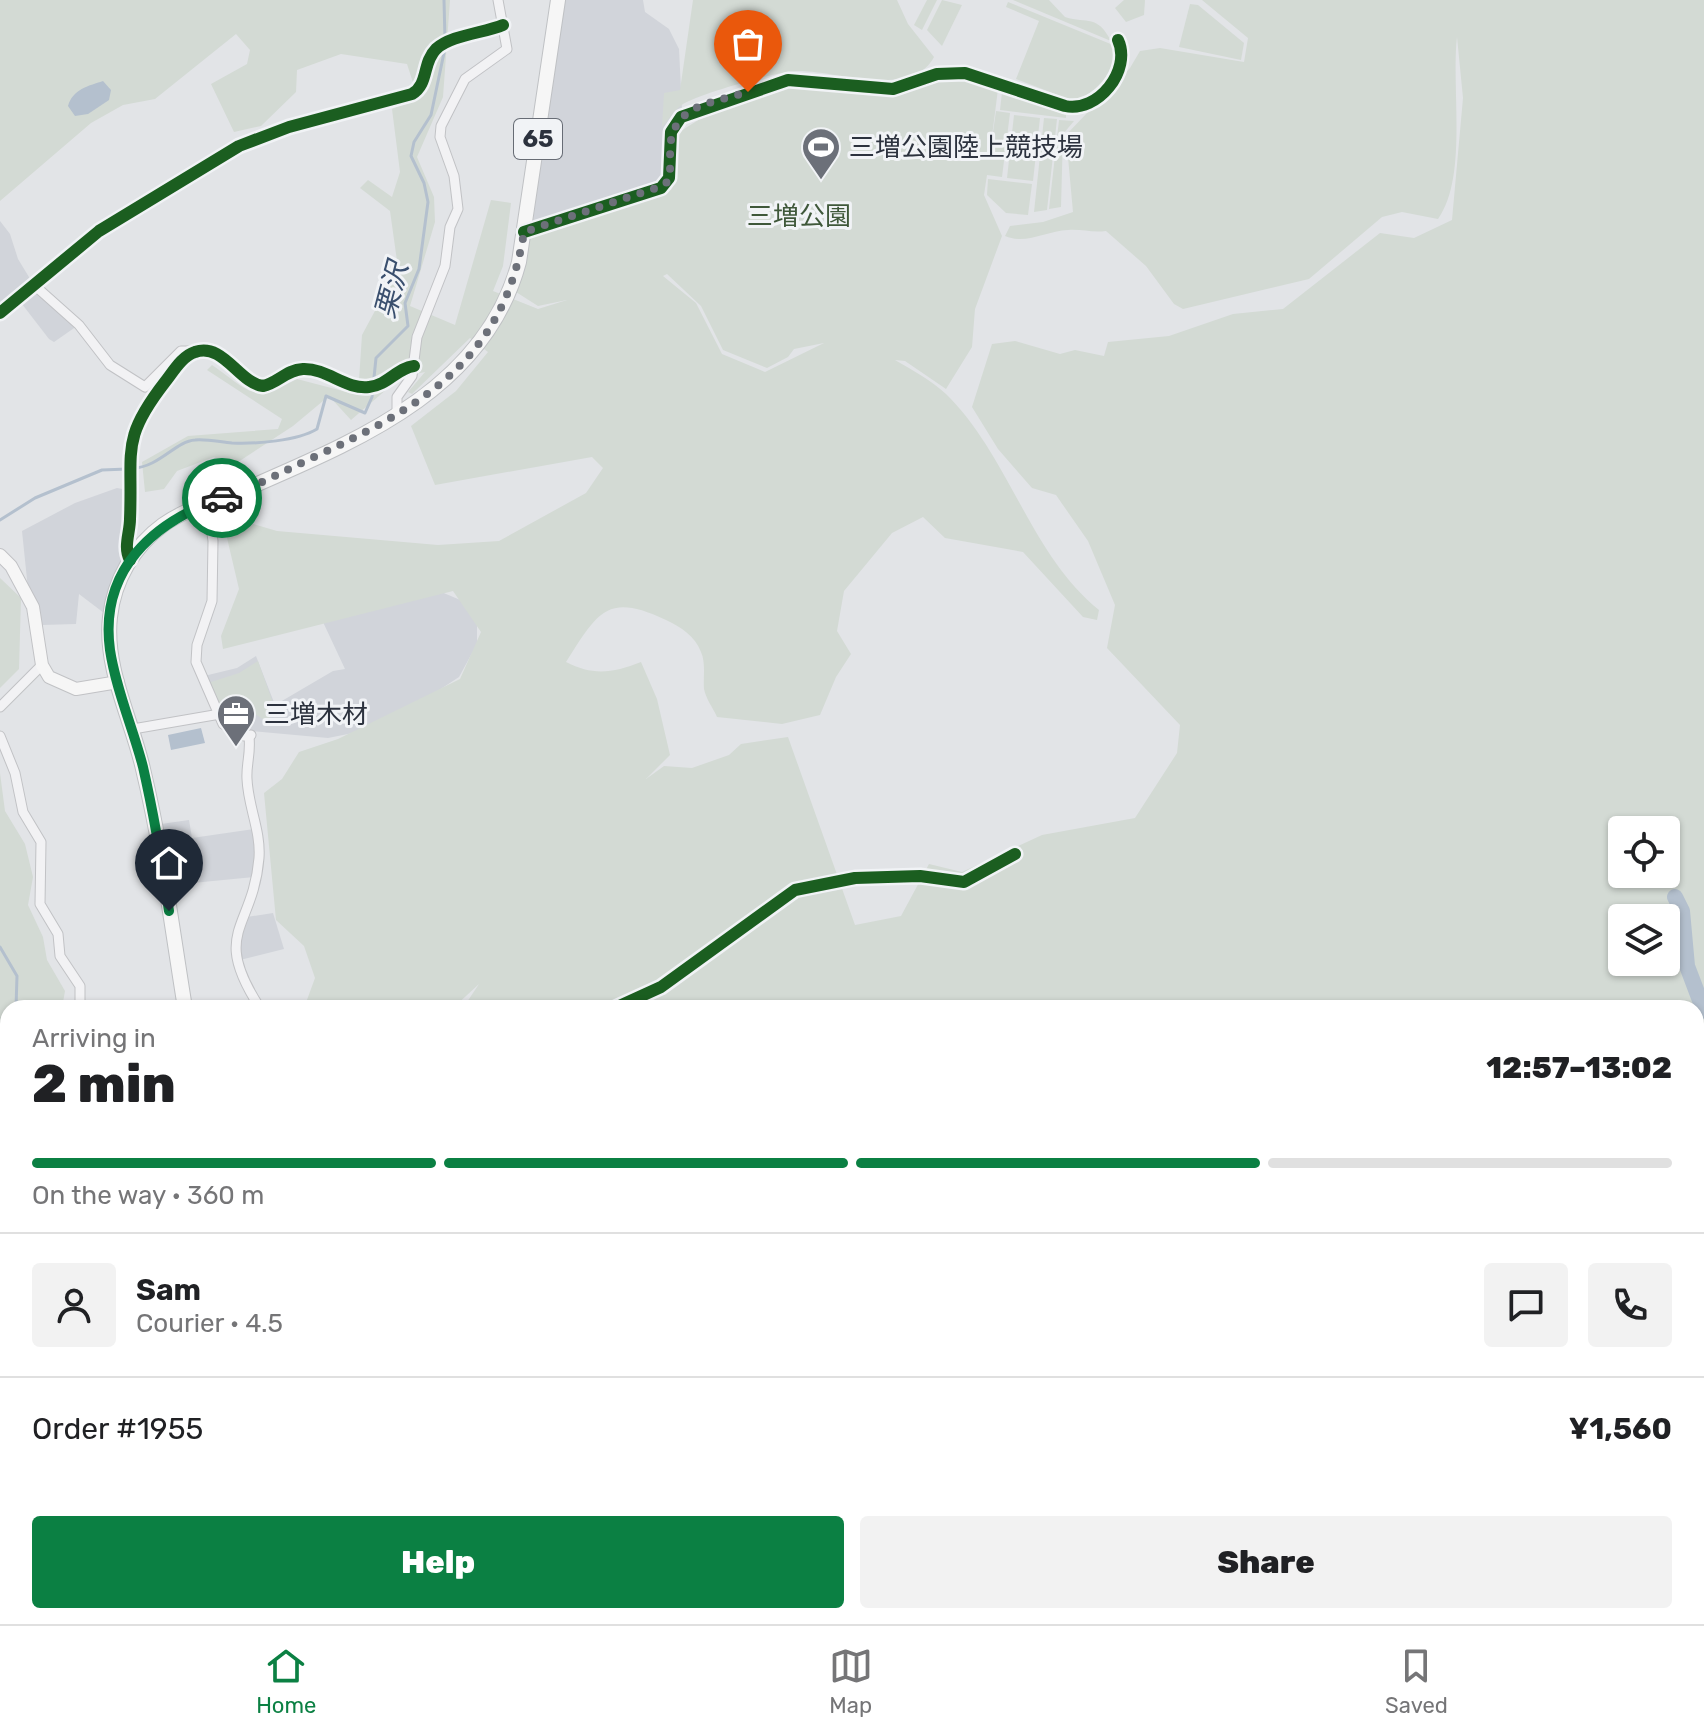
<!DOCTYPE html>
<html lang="en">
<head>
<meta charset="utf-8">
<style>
  :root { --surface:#fff; --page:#f2f2f2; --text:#202124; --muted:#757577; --line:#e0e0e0; --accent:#0b8043 }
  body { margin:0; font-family:Rubik,"Noto Sans JP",sans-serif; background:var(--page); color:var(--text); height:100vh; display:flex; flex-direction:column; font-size:30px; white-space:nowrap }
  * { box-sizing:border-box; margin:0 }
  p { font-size:26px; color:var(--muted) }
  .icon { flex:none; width:44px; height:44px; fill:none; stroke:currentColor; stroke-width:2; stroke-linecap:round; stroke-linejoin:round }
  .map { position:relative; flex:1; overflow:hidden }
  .sheet { position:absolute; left:0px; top:1000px; width:1704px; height:624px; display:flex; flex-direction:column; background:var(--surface); border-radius:24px 24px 0 0; box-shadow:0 2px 6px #0004 }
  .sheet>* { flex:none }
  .fabs { position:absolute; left:1608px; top:816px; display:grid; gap:16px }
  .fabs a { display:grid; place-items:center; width:72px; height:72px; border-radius:8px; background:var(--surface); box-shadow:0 2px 6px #0004; font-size:40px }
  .pin { position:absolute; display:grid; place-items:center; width:68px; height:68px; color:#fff; margin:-82px -34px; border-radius:50% 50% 50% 0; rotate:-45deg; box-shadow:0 0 8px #0007 }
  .pin .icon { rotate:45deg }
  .courier { position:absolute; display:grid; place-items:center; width:80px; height:80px; margin:-40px; border:6px solid #0b8043; border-radius:50%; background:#fff; color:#222; box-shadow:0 2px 10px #0007 }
  .head em { font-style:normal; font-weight:800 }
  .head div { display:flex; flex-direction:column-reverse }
  .head { display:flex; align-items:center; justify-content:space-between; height:136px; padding:0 32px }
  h1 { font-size:52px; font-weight:800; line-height:60px }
  .bar { display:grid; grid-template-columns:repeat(4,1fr); gap:12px 8px; align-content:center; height:96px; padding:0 32px }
  .bar i { height:10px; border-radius:6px; background:var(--line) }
  .bar .selected { background:var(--accent) }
  .bar p { grid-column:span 4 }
  .line { display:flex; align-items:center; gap:20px; padding:0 32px; border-top:2px solid var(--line) }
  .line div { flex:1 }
  .round { display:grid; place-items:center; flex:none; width:84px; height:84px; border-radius:8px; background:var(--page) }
  .button { display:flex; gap:16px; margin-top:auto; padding:16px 32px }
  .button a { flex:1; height:92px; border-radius:8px; background:var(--accent); color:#fff; font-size:32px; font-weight:800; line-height:92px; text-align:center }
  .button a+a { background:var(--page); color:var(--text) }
  .menu { display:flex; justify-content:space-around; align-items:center; height:112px; border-top:2px solid var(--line); background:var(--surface); font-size:22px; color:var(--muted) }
  .menu a { display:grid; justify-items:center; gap:4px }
  .menu .selected { color:var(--accent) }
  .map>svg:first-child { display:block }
  .built { fill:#d1d4da }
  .green { fill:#d3dad4; fill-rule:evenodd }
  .water { fill:#b4c0ce }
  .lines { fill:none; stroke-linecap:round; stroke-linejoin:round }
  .stream { stroke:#b4c0ce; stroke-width:3 }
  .river { stroke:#b4c0ce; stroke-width:16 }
  .street-casing { stroke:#c1c2c5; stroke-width:11 }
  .secondary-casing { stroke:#c1c2c5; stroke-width:14 }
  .primary-casing { stroke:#bfc1c4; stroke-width:16 }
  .street { stroke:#f2f2f4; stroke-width:9 }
  .secondary { stroke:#f6f6f6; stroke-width:12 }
  .primary { stroke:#f6f6f6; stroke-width:14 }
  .cycleway-casing { stroke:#f1f3f6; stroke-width:17 }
  .cycleway { stroke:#1b5e20; stroke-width:12 }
  .done { stroke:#6c7079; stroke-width:8; stroke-dasharray:0 14.4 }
  .route { stroke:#0b8043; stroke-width:10 }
  .labels { text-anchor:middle; stroke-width:6; stroke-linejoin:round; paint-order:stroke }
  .shield { fill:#f1f3f6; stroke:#676c75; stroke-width:2 }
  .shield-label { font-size:24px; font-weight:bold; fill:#2c323e }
  .poi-label { font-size:26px; fill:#2c323e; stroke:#f1f3f6; text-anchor:start }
  .park-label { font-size:26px; fill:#3f583a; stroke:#f1f3f6 }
  .water-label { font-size:28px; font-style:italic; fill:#3a4f6e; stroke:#f1f3f6 }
</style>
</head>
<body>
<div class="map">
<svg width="1704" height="1624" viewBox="0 0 1704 1624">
  <rect width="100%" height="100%" fill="#e2e4e7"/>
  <g class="built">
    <polygon points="564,0 643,0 645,12 669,29 679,49 682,110 665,177 660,184 532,228"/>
    <polygon points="0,221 10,234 18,259 32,282 0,309"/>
    <polygon points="32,289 77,326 54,342 49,339 22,304 21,298"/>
    <polygon points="117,488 128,490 127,531 120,565 104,613 79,594 76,624 42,625 28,589 22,531 75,503"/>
    <polygon points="439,591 465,602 477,619 477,644 459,677 383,727 328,738 240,730 226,723 204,676 237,668 256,656 275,705 333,671 345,669 323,622"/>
    <polygon points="189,820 192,838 254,829 254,877 172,885 161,824"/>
    <polygon points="273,913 284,949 240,960 237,947 247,917"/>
  </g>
  <g class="green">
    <path d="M0 0H450L443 97 417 157 434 197 435 222 410 306 455 325 491 200 511 203 503 266 493 291 538 309 567 300 538 306 516 292 529 240 539 232 671 190 676 179 678 133C712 110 756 87 798 87 831 86 864 97 897 92 939 87 952 66 998 89L989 160 996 111 1010 113 1002 177 987 175 984 195 1002 236 975 309 972 347 946 389 905 361 895 360C912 370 931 380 946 394 1010 457 1029 553 1099 610L1097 620 1083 617 1023 552 945 538 923 517 892 533 844 591 837 631 851 654 836 677 820 715 782 724 717 717C713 708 706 699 704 689 703 678 706 663 701 652 695 636 681 627 666 620 607 592 598 612 566 662 593 676 613 673 641 662L657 699 670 755 646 779 664 766 692 768 729 755 741 744 788 737 855 925 901 916 929 864 962 872 1042 835 1135 818 1177 753 1180 725 1107 648 1115 605 1088 541 1056 495 1032 488 998 449 972 407 992 344 1015 341 1060 354 1075 350 1104 356 1108 342 1169 336 1233 314 1283 309 1380 233 1414 238 1452 220 1463 98 1457 37C1451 88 1468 177 1438 219L1402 212 1382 217 1309 279 1183 309 1174 304 1146 266 1106 231C1092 233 1082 229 1068 230 1046 231 1026 245 1005 236L1010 226 1043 222 1073 212 1066 135 1130 68 1140 51 1160 48 1244 62 1248 38 1202 0H1704V1624H721L722 1616H1696V1008H463L479 984 453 1008H304L315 978 304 946 276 920 264 793 282 779 299 752 338 739 460 679 481 632 453 591 223 649 221 636 239 589 223 521 233 518 277 531 438 545 499 541 586 493 603 468 592 457 435 485 411 426 456 391 488 352 470 338 412 394 408 392 425 372 401 377 351 420 329 396 293 426 232 466 214 457 177 471 164 489 145 492 142 462 188 436 278 429 282 419 207 370 212 365C252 393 252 403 297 379L358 395 362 335 398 268 390 211 360 188 368 180 392 197 400 172 392 109 418 98 407 64 341 54 297 70 296 92 261 126 234 132 211 84 247 64 250 50 236 34 155 99 123 105 91 123 0 201ZM667 274 701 306 723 350 767 368 788 357 794 349 824 343 765 372 722 354 696 303 663 276ZM1622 830H1666V874H1622ZM1622 918H1666V962H1622Z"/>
    <path d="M693 0H897L908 24 934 57C912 100 832 69 795 71 775 72 699 94 683 104 675 109 668 120 662 127L664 93 680 90Z"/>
    <polygon points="927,0 937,0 922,30 914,25"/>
    <polygon points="942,0 962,5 942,46 927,30"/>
    <path d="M1013 0H1049L1065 17C1088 24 1097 14 1111 41Z"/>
    <polygon points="1124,0 1145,0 1144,15 1126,22 1115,8"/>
    <path d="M1008 2 1113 45C1120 68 1093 99 1071 100L1016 79 1039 21 1006 7Z"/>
    <polygon points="1190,4 1198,5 1244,43 1241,60 1179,47"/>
    <polygon points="1002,92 1066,115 1066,118 1000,110"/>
    <polygon points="1014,115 1040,118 1033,181 1007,178"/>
    <polygon points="1044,118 1057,119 1047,210 1034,212"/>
    <polygon points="1059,120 1074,121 1063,134 1061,207 1049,209"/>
    <polygon points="988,179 1032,184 1028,215 1006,213 987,195"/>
    <polygon points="0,578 21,598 19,669 0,688"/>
    <polygon points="258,661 277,714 264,720 248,709 223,711 210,686 211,682 239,673"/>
    <polygon points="0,773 5,811 25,844 33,877 28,905 43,937 47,960 65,991 62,1008 8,1008 8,1118 0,1138"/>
  </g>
  <g class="water">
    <path d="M103 81 111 90 109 100 88 114 75 116 68 106C73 89 88 86 103 81Z"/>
    <polygon points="201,728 205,743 171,750 168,735"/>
  </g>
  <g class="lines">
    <g class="stream">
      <polyline points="444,0 445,40"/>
      <path d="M134 468C159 467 176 441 195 440 207 439 220 442 232 443 256 444 297 441 317 429L326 396 365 413 372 397 376 358 408 326 405 303 419 269 428 202 424 183 411 156 414 142 431 115 445 48"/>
      <polyline points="0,520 35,498 102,470 127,469"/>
      <polyline points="0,947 17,976 16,1008"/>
      <polyline points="456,1008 463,1005"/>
      <polyline points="0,1064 8,1044"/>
    </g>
    <polyline class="river" points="1675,897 1682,911 1687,966 1704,1011"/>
    <defs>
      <g id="street">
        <polyline points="33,284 79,325 110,365 145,387 181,351 199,351"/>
        <path d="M0 313 99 231 239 146 289 127 412 94C429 84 422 63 436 49 451 35 484 33 503 25"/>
        <polyline points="397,417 397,397 412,376 417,337 445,266 450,227 458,209 454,176 440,137 441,126 465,79 507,49 498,0"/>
        <polyline points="208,503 213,541 212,601 197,645 196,662 223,724 244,736 251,735"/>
        <path d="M130 560C123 547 130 533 130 519 133 450 120 440 165 382 173 372 182 356 195 352 223 342 239 383 263 386 278 383 286 370 303 369 327 368 346 390 369 387 388 385 397 368 414 366"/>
        <polyline points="0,707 42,665"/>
        <polyline points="133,729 220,714"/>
        <polyline points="0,736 15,773 23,812 41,842 40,904 58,934 60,956 80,986 80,1008"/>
        <path d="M249 737C251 754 246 764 247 779 248 806 261 831 259 858 253 930 210 931 260 1008"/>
        <polyline points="615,1008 661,987 795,890 855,878 920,876 964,882 1015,854"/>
        <polyline points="224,1624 229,1616"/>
        <polyline points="365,1624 367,1616"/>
        <polyline points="454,1624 455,1616"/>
      </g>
      <g id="secondary">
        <path d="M524 232 661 188 669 178 671 132 681 117 788 80 893 89 937 74 965 73 1065 106C1098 113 1132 70 1118 40"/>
        <polyline points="0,555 11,566 33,607 42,665 49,677 76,689 118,682"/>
        <polyline points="0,1321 8,1322"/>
      </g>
      <g id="primary">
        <path d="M185 1008C172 928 162 848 143 769 132 720 104 668 110 617 114 580 134 546 163 525 188 507 219 501 246 489 356 441 485 390 519 262L558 0"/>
        <polyline points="85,1624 88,1616"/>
      </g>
    </defs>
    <use href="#street" class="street-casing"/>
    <use href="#secondary" class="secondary-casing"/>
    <use href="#primary" class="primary-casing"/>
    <use href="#street" class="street"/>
    <use href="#secondary" class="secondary"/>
    <use href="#primary" class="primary"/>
    <defs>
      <g id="cycleway">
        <path d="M524 232 661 188 669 178 671 132 681 117 788 80 893 89 937 74 965 73 1065 106C1098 113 1132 70 1118 40"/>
        <path d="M0 313 99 231 239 146 289 127 412 94C429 84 422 63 436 49 451 35 484 33 503 25"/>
        <path d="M130 560C123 547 130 533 130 519 133 450 120 440 165 382 173 372 182 356 195 352 223 342 239 383 263 386 278 383 286 370 303 369 327 368 346 390 369 387 388 385 397 368 414 366"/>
        <polyline points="615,1008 661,987 795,890 855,878 920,876 964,882 1015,854"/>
      </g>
    </defs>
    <use href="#cycleway" class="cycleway-casing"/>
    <use href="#cycleway" class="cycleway"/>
  </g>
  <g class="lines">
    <path class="done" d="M222 498C253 488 282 472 312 458 420 408 504 360 524 232L665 185C672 175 670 161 670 149 672 104 713 103 748 92"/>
    <path class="route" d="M169 911C162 863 154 815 143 767 133 728 116 690 110 650 99 570 153 522 222 498"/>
  </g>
  <defs>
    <symbol id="stadium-pin" viewBox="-11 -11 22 30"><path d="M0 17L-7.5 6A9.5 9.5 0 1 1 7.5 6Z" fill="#6c7079" stroke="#f1f3f6"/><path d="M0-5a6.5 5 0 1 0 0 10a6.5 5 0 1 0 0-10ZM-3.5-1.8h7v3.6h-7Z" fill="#fff"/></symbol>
    <symbol id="office-pin" viewBox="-11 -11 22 30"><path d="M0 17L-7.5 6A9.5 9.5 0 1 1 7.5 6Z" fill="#6c7079" stroke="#f1f3f6"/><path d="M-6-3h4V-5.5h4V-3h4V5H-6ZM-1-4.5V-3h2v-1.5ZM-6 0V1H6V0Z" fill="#fff"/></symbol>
  </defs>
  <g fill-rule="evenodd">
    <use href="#stadium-pin" x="799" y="125" width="44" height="60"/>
    <use href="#office-pin" x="214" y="692" width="44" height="60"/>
  </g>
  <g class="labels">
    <rect class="shield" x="514" y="119" width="48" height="40" rx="6"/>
    <g class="shield-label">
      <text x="538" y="147">65</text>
    </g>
    <g class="poi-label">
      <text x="849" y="156">三増公園陸上競技場</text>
      <text x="264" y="723">三増木材</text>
    </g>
    <g class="park-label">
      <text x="799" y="225">三増公園</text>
    </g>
    <g class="water-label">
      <text transform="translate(391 290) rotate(-75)" y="10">栗沢</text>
    </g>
  </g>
</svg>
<div class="fabs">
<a><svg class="icon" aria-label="locate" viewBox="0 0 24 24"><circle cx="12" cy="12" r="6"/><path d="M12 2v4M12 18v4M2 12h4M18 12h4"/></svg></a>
<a><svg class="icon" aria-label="layers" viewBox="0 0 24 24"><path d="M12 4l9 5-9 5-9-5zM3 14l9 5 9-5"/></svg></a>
</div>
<div class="pin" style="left:748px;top:92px;background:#ea580c"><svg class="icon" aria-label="bag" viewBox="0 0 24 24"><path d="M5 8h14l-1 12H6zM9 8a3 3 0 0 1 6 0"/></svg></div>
<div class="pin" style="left:169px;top:911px;background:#1f2937"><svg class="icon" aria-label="home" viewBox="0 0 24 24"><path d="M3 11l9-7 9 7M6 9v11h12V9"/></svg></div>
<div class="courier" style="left:222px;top:498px"><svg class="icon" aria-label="car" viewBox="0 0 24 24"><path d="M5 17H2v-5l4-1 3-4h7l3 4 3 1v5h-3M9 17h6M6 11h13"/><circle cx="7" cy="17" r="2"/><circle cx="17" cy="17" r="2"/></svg></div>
<section class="sheet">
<div class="head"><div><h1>2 min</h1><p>Arriving in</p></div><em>12:57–13:02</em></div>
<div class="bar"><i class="selected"></i><i class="selected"></i><i class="selected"></i><i></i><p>On the way · 360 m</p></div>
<div class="line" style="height:144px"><a class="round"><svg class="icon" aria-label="person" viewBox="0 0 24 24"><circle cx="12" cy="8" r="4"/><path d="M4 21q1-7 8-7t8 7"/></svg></a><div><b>Sam</b><p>Courier · 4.5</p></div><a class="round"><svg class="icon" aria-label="chat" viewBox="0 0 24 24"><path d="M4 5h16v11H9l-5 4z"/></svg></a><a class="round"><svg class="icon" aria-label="phone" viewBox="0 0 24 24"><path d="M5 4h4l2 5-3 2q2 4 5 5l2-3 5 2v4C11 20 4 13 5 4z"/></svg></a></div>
<div class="line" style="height:104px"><div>Order #1955</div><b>¥1,560</b></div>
<div class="button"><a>Help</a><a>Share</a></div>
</section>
</div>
<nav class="menu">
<a class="selected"><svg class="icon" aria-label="home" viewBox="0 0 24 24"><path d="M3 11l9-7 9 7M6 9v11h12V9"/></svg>Home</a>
<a><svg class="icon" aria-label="map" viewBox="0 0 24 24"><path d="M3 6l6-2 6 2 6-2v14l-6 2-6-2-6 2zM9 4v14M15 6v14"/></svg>Map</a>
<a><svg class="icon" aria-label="saved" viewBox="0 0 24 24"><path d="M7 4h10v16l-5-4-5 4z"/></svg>Saved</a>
</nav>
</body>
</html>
